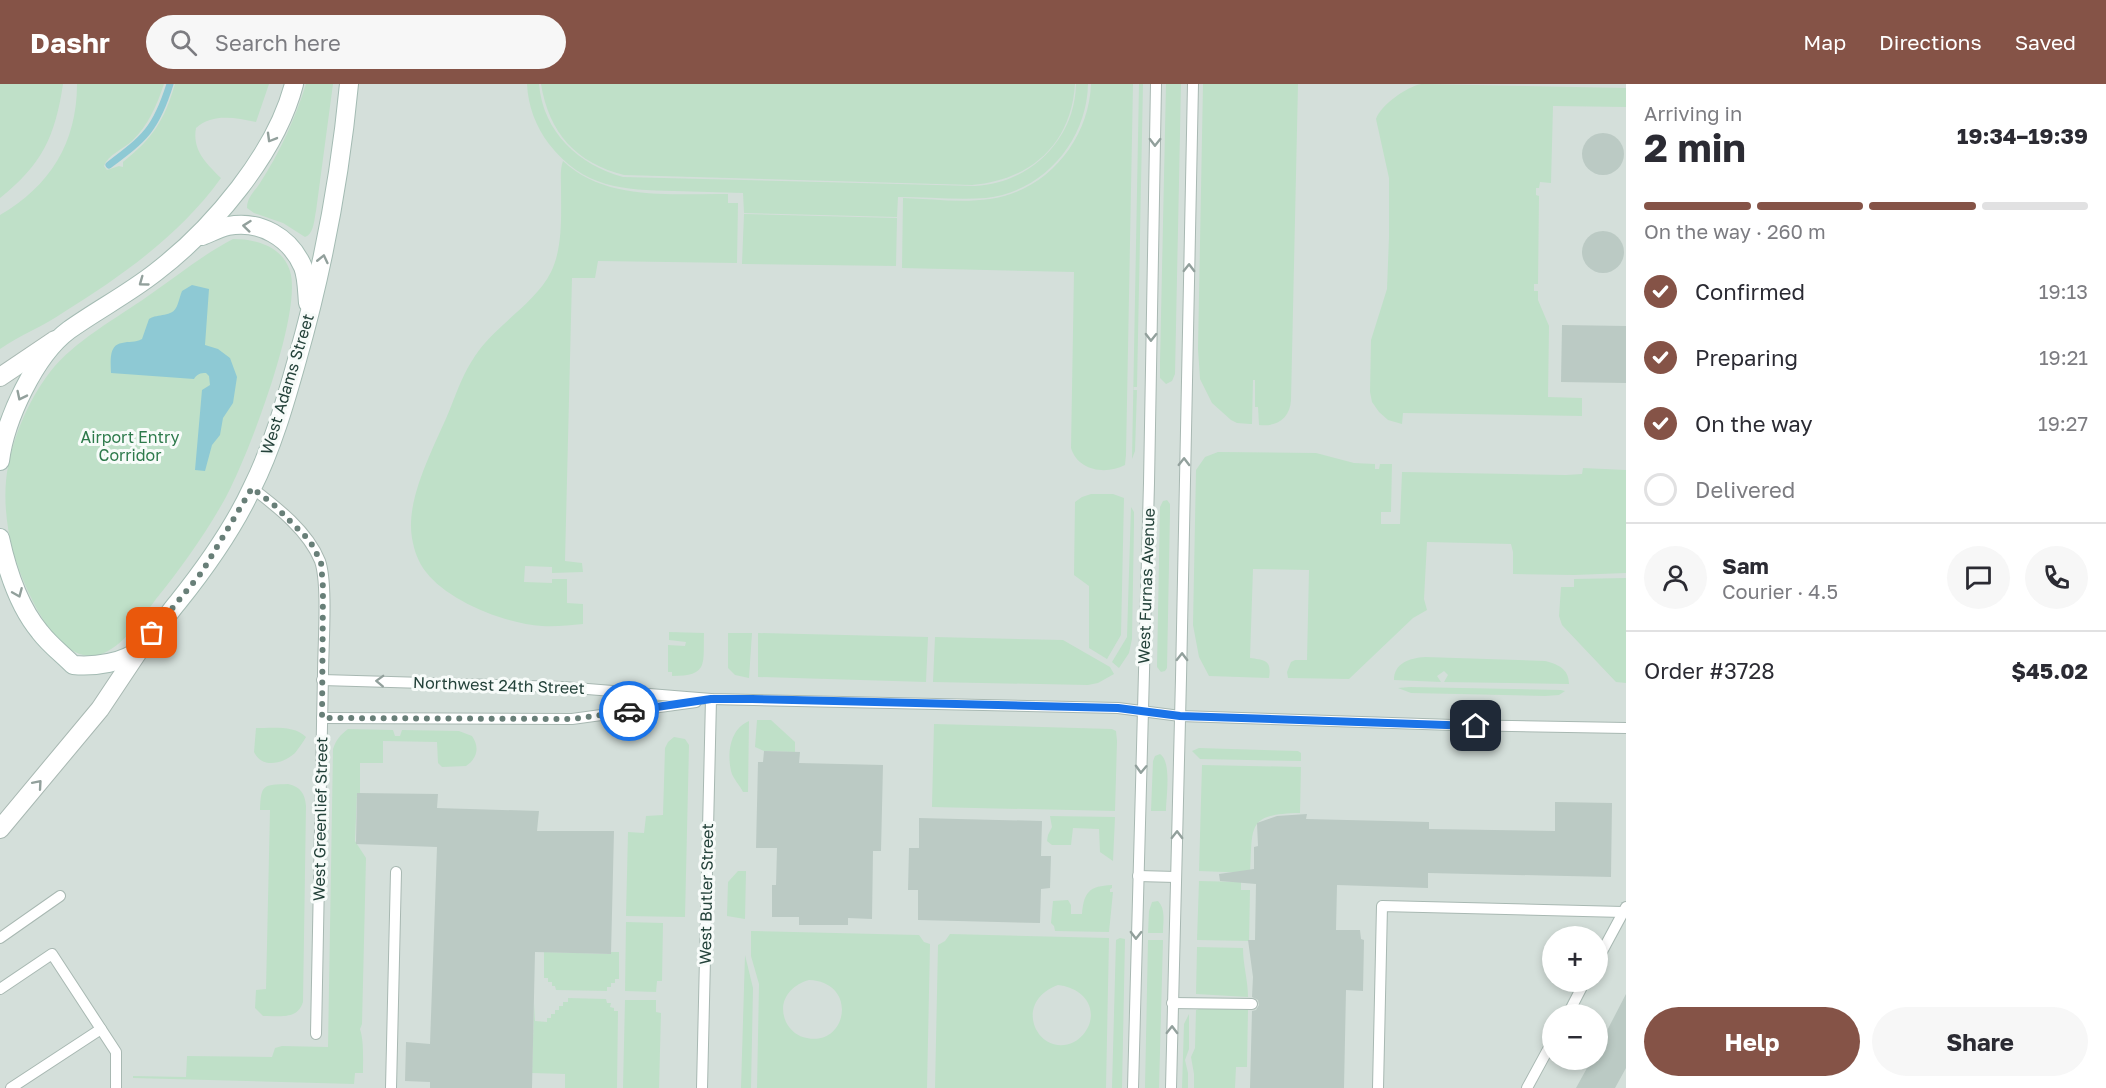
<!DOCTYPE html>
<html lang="en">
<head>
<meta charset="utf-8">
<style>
  :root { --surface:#fff; --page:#f7f7f7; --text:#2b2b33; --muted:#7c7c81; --line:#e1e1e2; --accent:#855347 }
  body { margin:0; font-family:"Golos Text",sans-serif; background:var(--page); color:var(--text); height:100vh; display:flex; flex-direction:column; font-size:22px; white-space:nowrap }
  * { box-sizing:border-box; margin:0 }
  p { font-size:20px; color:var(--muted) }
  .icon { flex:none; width:33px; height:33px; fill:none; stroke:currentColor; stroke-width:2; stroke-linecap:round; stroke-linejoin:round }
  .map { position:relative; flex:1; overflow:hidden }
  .panel { display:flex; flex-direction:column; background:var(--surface); width:480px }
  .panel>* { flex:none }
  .controls { position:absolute; left:1542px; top:842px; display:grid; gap:12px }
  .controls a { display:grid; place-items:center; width:66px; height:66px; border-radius:50%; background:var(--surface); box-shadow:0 3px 9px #0003; font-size:30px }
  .pin { position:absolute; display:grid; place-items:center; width:51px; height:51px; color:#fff; margin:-26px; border-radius:12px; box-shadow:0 3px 9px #0006 }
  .courier { position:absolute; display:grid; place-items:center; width:60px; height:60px; margin:-30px; border:4px solid #1a73e8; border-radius:50%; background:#fff; color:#222; box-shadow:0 2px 8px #0007 }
  .head em { font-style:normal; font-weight:700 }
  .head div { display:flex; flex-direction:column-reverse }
  .head { display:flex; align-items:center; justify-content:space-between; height:102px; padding:0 18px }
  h1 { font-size:39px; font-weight:700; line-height:45px }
  .bar { display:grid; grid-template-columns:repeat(4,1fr); gap:9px 6px; align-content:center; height:72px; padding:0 18px }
  .bar i { height:8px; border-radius:4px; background:var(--line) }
  .bar .active { background:var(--accent) }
  .bar p { grid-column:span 4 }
  .line { display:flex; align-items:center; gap:15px; padding:0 18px; border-top:2px solid var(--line) }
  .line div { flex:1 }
  .round { display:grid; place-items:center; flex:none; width:63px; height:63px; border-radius:32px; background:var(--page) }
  ol { padding:0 18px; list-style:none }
  li { display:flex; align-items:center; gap:18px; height:66px }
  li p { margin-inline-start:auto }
  li .icon { padding:6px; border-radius:50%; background:var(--accent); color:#fff; stroke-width:4 }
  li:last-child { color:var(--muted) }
  li i { width:33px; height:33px; border:3px solid var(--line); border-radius:50% }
  .primary-button { display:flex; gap:12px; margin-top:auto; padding:12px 18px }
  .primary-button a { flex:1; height:69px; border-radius:36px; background:var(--accent); color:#fff; font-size:24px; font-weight:700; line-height:69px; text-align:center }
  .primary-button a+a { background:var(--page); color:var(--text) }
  header { display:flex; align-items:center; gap:36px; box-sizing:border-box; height:84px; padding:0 30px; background:var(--accent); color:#fff }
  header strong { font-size:28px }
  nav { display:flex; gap:33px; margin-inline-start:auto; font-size:21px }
  .search { width:420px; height:54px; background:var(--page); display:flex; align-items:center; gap:15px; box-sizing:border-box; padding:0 21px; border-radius:33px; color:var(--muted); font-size:22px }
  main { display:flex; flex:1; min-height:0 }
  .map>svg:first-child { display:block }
  .built { fill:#d4dfda; fill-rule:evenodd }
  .green { fill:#bfe0c8; fill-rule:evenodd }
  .water { fill:#8ec9d4 }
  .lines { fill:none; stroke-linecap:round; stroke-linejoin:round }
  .stream { stroke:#8ec9d4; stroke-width:7 }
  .building { fill:#bbcac4 }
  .lane-casing { stroke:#a8b8b2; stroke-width:12 }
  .street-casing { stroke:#a8b8b2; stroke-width:20 }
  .secondary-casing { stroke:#a4bbb3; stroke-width:20 }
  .lane { stroke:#fff; stroke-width:10 }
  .street { stroke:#fff; stroke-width:18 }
  .secondary { stroke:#fff; stroke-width:18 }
  .oneway { stroke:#92a09c }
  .done { stroke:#687f78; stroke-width:6; stroke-dasharray:0 10.8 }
  .route { stroke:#1a73e8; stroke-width:8 }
  .labels { text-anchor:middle; stroke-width:6; stroke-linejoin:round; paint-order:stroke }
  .street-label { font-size:16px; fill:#24423a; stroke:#f7fbf9 }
  .park-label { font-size:16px; fill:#2d7a4b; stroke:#f7fbf9 }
</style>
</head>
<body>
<header>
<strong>Dashr</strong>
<div class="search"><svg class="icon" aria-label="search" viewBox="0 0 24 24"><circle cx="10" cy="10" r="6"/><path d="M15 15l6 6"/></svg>Search here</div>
<nav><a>Map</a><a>Directions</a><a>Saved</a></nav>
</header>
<main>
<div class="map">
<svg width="1626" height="1004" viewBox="0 0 1626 1004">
  <rect width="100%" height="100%" fill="#e6efeb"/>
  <path class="built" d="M0 0H1626V1004H0ZM1552 852H1598V897H1552ZM1552 930H1598V975H1552Z"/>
  <g class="green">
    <path d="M0 0H63C55 53 42 80 0 114Z"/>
    <path d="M77 0H164C157 21 148 42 132 57 123 65 108 71 104 82L107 86 119 82 123 83V78C153 54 164 37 175 0H269L256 38C235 34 213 29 196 44 192 66 206 79 221 94 181 150 122 192 64 228 44 242 20 251 0 265V131C50 102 77 59 77 0Z"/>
    <path d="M306 0H333L316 127C314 136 314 150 305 153L283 139 254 129 247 124C247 113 255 107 260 99 280 68 295 35 306 0Z"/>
    <path d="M527 0H539C543 48 579 81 623 93L975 102C1030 99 1075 56 1076 0H1088C1087 57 1043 108 986 114 957 116 927 113 898 113L897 133 744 129 743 109C720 108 697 108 674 107 623 106 583 104 549 60 536 43 528 22 527 0Z"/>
    <path d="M541 0H1075C1071 61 1030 96 972 101L624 91C576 79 549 49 541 0Z"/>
    <path d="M1091 0H1133L1126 371 1125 381C1106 391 1078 387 1071 364L1074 188 902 184 903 114C932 115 962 119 990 115 1047 107 1089 56 1091 0Z"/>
    <polygon points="1139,0 1143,0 1137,303 1133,303 1133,306 1137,306 1135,367 1132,375"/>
    <polygon points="1166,0 1181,0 1175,290 1172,297 1166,300 1160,294 1160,279"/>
    <path d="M1203 0H1298L1291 316C1290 335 1276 343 1259 341L1258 323H1255V296H1253L1252 340H1250L1237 339 1231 336 1212 319 1200 295 1198 265Z"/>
    <path d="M1421 0 1626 4V23L1553 22 1551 99 1540 98 1539 104H1536V111L1539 112 1538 200H1534V207H1538V216L1549 242 1548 313 1582 314V332L1403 329 1402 340 1388 336 1379 328 1372 318 1370 308 1371 256 1387 205 1389 153V94L1376 35C1381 21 1406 3 1421 0Z"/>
    <path d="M563 77C607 118 672 109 728 110V119H738L737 179 598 177 595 194H572L565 477 582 479 583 488 552 489V483L525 482 524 498 552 499V495H567V519L583 520V540C570 541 556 543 542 542 506 540 448 517 426 488 418 478 414 466 412 454 405 414 435 362 450 325 457 307 464 288 475 272 495 241 535 220 551 188 563 163 561 132 561 104 561 95 560 84 563 77Z"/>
    <polygon points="744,130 897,134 896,182 742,180"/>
    <path d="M233 155C256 155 282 162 290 187 303 229 248 372 226 413 206 449 182 483 156 515 142 534 126 559 104 569 58 589 22 499 13 467 7 445 4 420 6 397 10 359 27 318 50 288 74 257 117 234 148 212 176 193 202 171 233 155Z"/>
    <path d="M1218 368 1316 369 1354 379 1375 380V385H1379L1380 380H1392L1391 428H1381V440H1400L1402 388 1566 391 1582 390 1583 384 1626 386V489L1574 491 1513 490V468L1511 460 1427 458 1424 515 1427 526 1413 534 1349 595 1288 594 1287 588 1291 578 1295 576H1307L1309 486 1253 485 1250 574C1265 576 1272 576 1269 594L1209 592 1199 573 1193 541 1196 386 1205 373Z"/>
    <polygon points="1091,410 1113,410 1124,414 1121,551 1107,575 1089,564 1089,502 1074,491 1075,418 1082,413"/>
    <polygon points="1167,416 1170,420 1170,427 1167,584 1165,587 1161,588 1157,583 1160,423 1163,417"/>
    <polygon points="1131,423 1134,428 1134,440 1132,555 1129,569 1119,584 1112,578 1127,553"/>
    <polygon points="1626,494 1626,599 1616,598 1562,541 1559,532 1561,503 1574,503 1574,495"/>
    <path d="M669 548 704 549C703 580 709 592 672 592V588H668V561L685 562 686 558 669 556Z"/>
    <polygon points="728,549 752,549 749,594 735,591 728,584"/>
    <polygon points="758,549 928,553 926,598 758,593"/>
    <polygon points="935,553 1063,556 1110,583 1114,590 1098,599 1088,601 933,598"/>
    <path d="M1425 573 1545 577C1558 580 1569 585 1569 600L1444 598 1448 591 1444 587 1437 592 1441 598 1394 596C1394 579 1410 574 1425 573Z"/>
    <polygon points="1410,603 1561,606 1565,607 1559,611 1545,612 1411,609 1398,604"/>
    <polygon points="757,636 771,636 795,658 795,668 764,667 755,663"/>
    <path d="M749 637 748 708H743C740 701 733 695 731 687 727 669 730 645 749 637Z"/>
    <polygon points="934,640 1112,645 1116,647 1117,657 1115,727 932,723"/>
    <path d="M256 644C272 644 295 641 306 653 303 658 299 664 295 669 283 680 262 685 254 668Z"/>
    <path d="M348 645 393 646 395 652H400L402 646 459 647 472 652C480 663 477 675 466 682L442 683 438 679 437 658 383 657V679H360V709H357L355 757 366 774 362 940 360 945C364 957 363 976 363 989H355L354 1000 133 994V992L186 993 187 972 272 973 275 964 282 962 328 963 333 665C336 656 340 651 348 645Z"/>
    <polygon points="674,653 685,655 689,661 685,833 626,832 628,748 644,749 646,732 663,731 665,664 668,658"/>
    <polygon points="1199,664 1298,667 1301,669 1301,677 1200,675 1192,667"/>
    <path d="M1160 670C1172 678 1166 713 1166 727H1151L1153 677 1155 672Z"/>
    <path d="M1202 681 1301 683 1300 729C1246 730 1253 742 1250 789L1199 787Z"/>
    <path d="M288 700C301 703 305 710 306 722L303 918C297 937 278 931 263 932L255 924 256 906 266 905 270 726H260C261 700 263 701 288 700Z"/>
    <polygon points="1050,732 1115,733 1113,777 1100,768 1099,745 1073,744 1071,761 1052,761 1047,757 1048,751 1052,743"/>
    <polygon points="738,787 746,787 745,835 727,832 728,798"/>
    <polygon points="1199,797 1241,798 1241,806 1250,806 1249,857 1197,856"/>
    <path d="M1112 801V804L1110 805V808H1113L1109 848 1055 847 1054 842 1051 839 1053 817 1068 816 1071 821V830H1082C1084 808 1089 802 1112 801Z"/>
    <path d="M1158 817C1166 825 1163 838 1163 849H1148L1149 827 1152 818Z"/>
    <polygon points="626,838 663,839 662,897 657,897 656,908 625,907"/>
    <path d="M751 847 919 851 924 858 930 860 927 1004H757L759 900 751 872ZM809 896C859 898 847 963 807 954 798 953 790 946 786 938 777 918 790 901 809 896Z"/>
    <path d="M950 850 1109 854 1106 1004H935L938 861 945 857ZM1058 901C1078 903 1097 918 1089 941 1086 948 1081 954 1074 958 1039 975 1010 919 1058 901Z"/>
    <polygon points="1120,854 1125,855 1122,1004 1112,1004 1116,856"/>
    <polygon points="1148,856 1163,856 1159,1004 1145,1004"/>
    <path d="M1197 863 1243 864C1243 881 1248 896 1248 913L1196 910Z"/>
    <polygon points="544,868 610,870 611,868 619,868 619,895 615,895 615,899 611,899 611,903 607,903 607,907 556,906 555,902 552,902 552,898 548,898 548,894 544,894"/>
    <polygon points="745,871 753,904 751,1004 741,1004"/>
    <polygon points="568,914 606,915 607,919 611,919 610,923 614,924 614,927 618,927 617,1004 565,1004 565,990 532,989 534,919 535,937 547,938 547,934 551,934 551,930 555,930 555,926 559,926 559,922 563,922 563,918 568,918"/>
    <polygon points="625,916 656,916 656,928 661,929 659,1004 623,1004"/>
    <polygon points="1202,924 1248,926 1247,983 1236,983 1235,1004 1194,1004 1194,990 1191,973 1195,964 1196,926"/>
    <polygon points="1189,930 1189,965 1185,976 1188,989 1188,1004 1182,1004 1184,940"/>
  </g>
  <path class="water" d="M192 201 209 205 205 261 218 265 230 274 237 293 233 319 223 334 220 351 212 361 205 387 195 386 202 306 210 301 209 292 206 289C200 289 197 290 194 295L111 289C111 278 108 261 122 259 129 257 135 259 142 255L149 235C158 229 172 234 177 222 179 217 180 212 182 207Z"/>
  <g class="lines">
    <path class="stream" d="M109 81C145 54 156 45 170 0"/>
  </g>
  <g class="building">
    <circle cx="1603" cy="70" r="21"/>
    <circle cx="1603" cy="168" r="21"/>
    <polygon points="1562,241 1626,242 1626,299 1561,298"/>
    <polygon points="764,667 800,668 799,679 883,681 881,767 873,767 872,835 848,834 848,841 799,841 799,833 772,833 772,801 776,801 777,764 756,764 758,678 763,678"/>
    <polygon points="357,709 438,710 437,724 539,727 537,747 614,747 611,870 535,868 532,1004 430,1004 430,998 405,997 406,958 430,960 437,763 356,760"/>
    <polygon points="1555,718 1612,719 1611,793 1428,789 1428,804 1337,801 1336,846 1360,846 1361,855 1364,856 1363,907 1346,906 1344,1004 1250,1004 1252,927 1256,926 1259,921 1258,916 1252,913 1253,893 1248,856 1255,856 1256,800 1220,797 1219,790 1254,785 1254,763 1258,762 1257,739 1277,732 1307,730 1306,735 1429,738 1429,745 1555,747"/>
    <polygon points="919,734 1042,737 1041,772 1051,772 1050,804 1041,805 1040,839 918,836 918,806 908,806 909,764 919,764"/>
    <polygon points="1626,910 1626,984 1615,1004 1576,1004 1592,975 1598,975 1598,964"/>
  </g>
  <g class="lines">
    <defs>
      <g id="lane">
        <path d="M252 404C277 423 308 447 320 477 328 500 323 563 323 590 321 710 318 830 316 950"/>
        <polyline points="322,596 563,603 711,615 1118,624 1180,632 1453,641 1626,644"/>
        <polyline points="322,634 572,635 696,618"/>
        <polyline points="1138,792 1176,793"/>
        <polyline points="0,854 60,812"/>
        <polyline points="1598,875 1626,823"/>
        <polyline points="0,905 52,870 116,968 116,1004"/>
        <polyline points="1172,919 1252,920"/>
        <polyline points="1568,930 1585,897"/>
        <polyline points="11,1004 101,945"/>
        <polyline points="391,1004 396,788"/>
        <polyline points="702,1004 711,615"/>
        <polyline points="1133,1004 1149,399 1156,0"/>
        <polyline points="1171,1004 1181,594 1193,0"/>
        <polyline points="1378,1004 1382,822 1623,828"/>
        <polyline points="1527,1004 1552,958"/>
      </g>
      <g id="street">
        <polyline points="0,293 55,256"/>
        <polyline points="0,745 100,625 140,565"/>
      </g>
      <g id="secondary">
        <path d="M202 152C210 149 219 144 228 142 260 136 290 153 303 183 307 193 307 208 308 219"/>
        <path d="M0 377C5 336 35 271 69 246 97 226 128 210 156 188 212 145 276 70 294 0"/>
        <path d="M0 454C7 486 18 522 40 548 49 560 62 570 73 581 94 583 125 579 141 564 155 551 166 532 178 518 206 483 233 445 252 404 272 364 285 319 297 276 323 185 340 94 349 0"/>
      </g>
    </defs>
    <use href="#lane" class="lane-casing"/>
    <use href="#street" class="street-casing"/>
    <use href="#secondary" class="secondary-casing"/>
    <use href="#lane" class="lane"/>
    <use href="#street" class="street"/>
    <use href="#secondary" class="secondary"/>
  </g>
  <defs><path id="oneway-chevron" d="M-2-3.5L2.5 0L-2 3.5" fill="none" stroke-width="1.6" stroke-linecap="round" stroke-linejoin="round" transform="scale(1.5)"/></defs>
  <g class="oneway">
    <use href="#oneway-chevron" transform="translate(271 54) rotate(120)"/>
    <use href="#oneway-chevron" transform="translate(1155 58) rotate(91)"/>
    <use href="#oneway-chevron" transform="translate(247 142) rotate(-174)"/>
    <use href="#oneway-chevron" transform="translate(323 175) rotate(-77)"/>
    <use href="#oneway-chevron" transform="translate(1189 184) rotate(-89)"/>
    <use href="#oneway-chevron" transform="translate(143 198) rotate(144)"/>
    <use href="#oneway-chevron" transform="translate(1151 253) rotate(91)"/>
    <use href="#oneway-chevron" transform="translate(21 312) rotate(116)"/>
    <use href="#oneway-chevron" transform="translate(1184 378) rotate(-89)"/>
    <use href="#oneway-chevron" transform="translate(18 509) rotate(67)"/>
    <use href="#oneway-chevron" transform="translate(1182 573) rotate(-89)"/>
    <use href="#oneway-chevron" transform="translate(380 597) rotate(-178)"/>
    <use href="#oneway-chevron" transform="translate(1141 685) rotate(92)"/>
    <use href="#oneway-chevron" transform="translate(38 700) rotate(-49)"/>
    <use href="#oneway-chevron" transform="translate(1177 751) rotate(-89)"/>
    <use href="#oneway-chevron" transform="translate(1136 851) rotate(91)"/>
    <use href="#oneway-chevron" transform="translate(1172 946) rotate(-89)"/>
  </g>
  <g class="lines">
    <polyline class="done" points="152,549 202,488 252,404 273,420 310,457 321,478 323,504 322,634 572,635 629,627"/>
    <polyline class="route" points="629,627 711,615 752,615 1118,624 1180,632 1476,642"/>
  </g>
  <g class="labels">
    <g class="street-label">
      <text transform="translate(287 300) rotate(-73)" y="6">West Adams Street</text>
      <text transform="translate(1146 502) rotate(-88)" y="6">West Furnas Avenue</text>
      <text transform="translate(499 601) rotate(2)" y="6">Northwest 24th Street</text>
      <text transform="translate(320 735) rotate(-89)" y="6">West Greenlief Street</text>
      <text transform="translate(706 810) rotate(-89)" y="6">West Butler Street</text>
    </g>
    <g class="park-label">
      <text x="130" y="359">Airport Entry<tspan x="130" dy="18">Corridor</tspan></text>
    </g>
  </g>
</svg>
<div class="controls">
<a>+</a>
<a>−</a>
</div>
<div class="pin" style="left:152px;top:549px;background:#ea580c"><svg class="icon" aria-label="bag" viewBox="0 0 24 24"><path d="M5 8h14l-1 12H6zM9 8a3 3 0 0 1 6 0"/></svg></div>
<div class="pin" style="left:1476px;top:642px;background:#1f2937"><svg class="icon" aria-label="home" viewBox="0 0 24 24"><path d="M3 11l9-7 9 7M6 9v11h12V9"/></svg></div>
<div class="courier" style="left:629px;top:627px"><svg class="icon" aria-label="car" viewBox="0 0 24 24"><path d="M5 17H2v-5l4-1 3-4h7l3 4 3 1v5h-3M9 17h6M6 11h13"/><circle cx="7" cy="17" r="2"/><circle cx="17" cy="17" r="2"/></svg></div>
</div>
<section class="panel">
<div class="head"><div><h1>2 min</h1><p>Arriving in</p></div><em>19:34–19:39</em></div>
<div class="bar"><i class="active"></i><i class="active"></i><i class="active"></i><i></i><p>On the way · 260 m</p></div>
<ol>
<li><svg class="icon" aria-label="check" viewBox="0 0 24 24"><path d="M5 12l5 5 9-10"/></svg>Confirmed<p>19:13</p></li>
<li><svg class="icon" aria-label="check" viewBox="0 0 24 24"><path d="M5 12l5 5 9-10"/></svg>Preparing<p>19:21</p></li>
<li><svg class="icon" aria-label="check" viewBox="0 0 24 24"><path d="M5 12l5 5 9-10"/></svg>On the way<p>19:27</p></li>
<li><i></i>Delivered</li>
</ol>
<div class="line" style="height:108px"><a class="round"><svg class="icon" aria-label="person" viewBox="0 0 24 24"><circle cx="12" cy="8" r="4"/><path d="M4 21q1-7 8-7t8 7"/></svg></a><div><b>Sam</b><p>Courier · 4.5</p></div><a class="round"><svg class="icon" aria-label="chat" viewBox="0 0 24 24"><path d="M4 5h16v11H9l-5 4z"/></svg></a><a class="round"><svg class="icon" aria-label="phone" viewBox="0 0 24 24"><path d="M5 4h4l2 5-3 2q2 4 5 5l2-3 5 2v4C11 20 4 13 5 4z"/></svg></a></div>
<div class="line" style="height:78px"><div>Order #3728</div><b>$45.02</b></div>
<div class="primary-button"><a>Help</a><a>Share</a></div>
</section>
</main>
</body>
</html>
